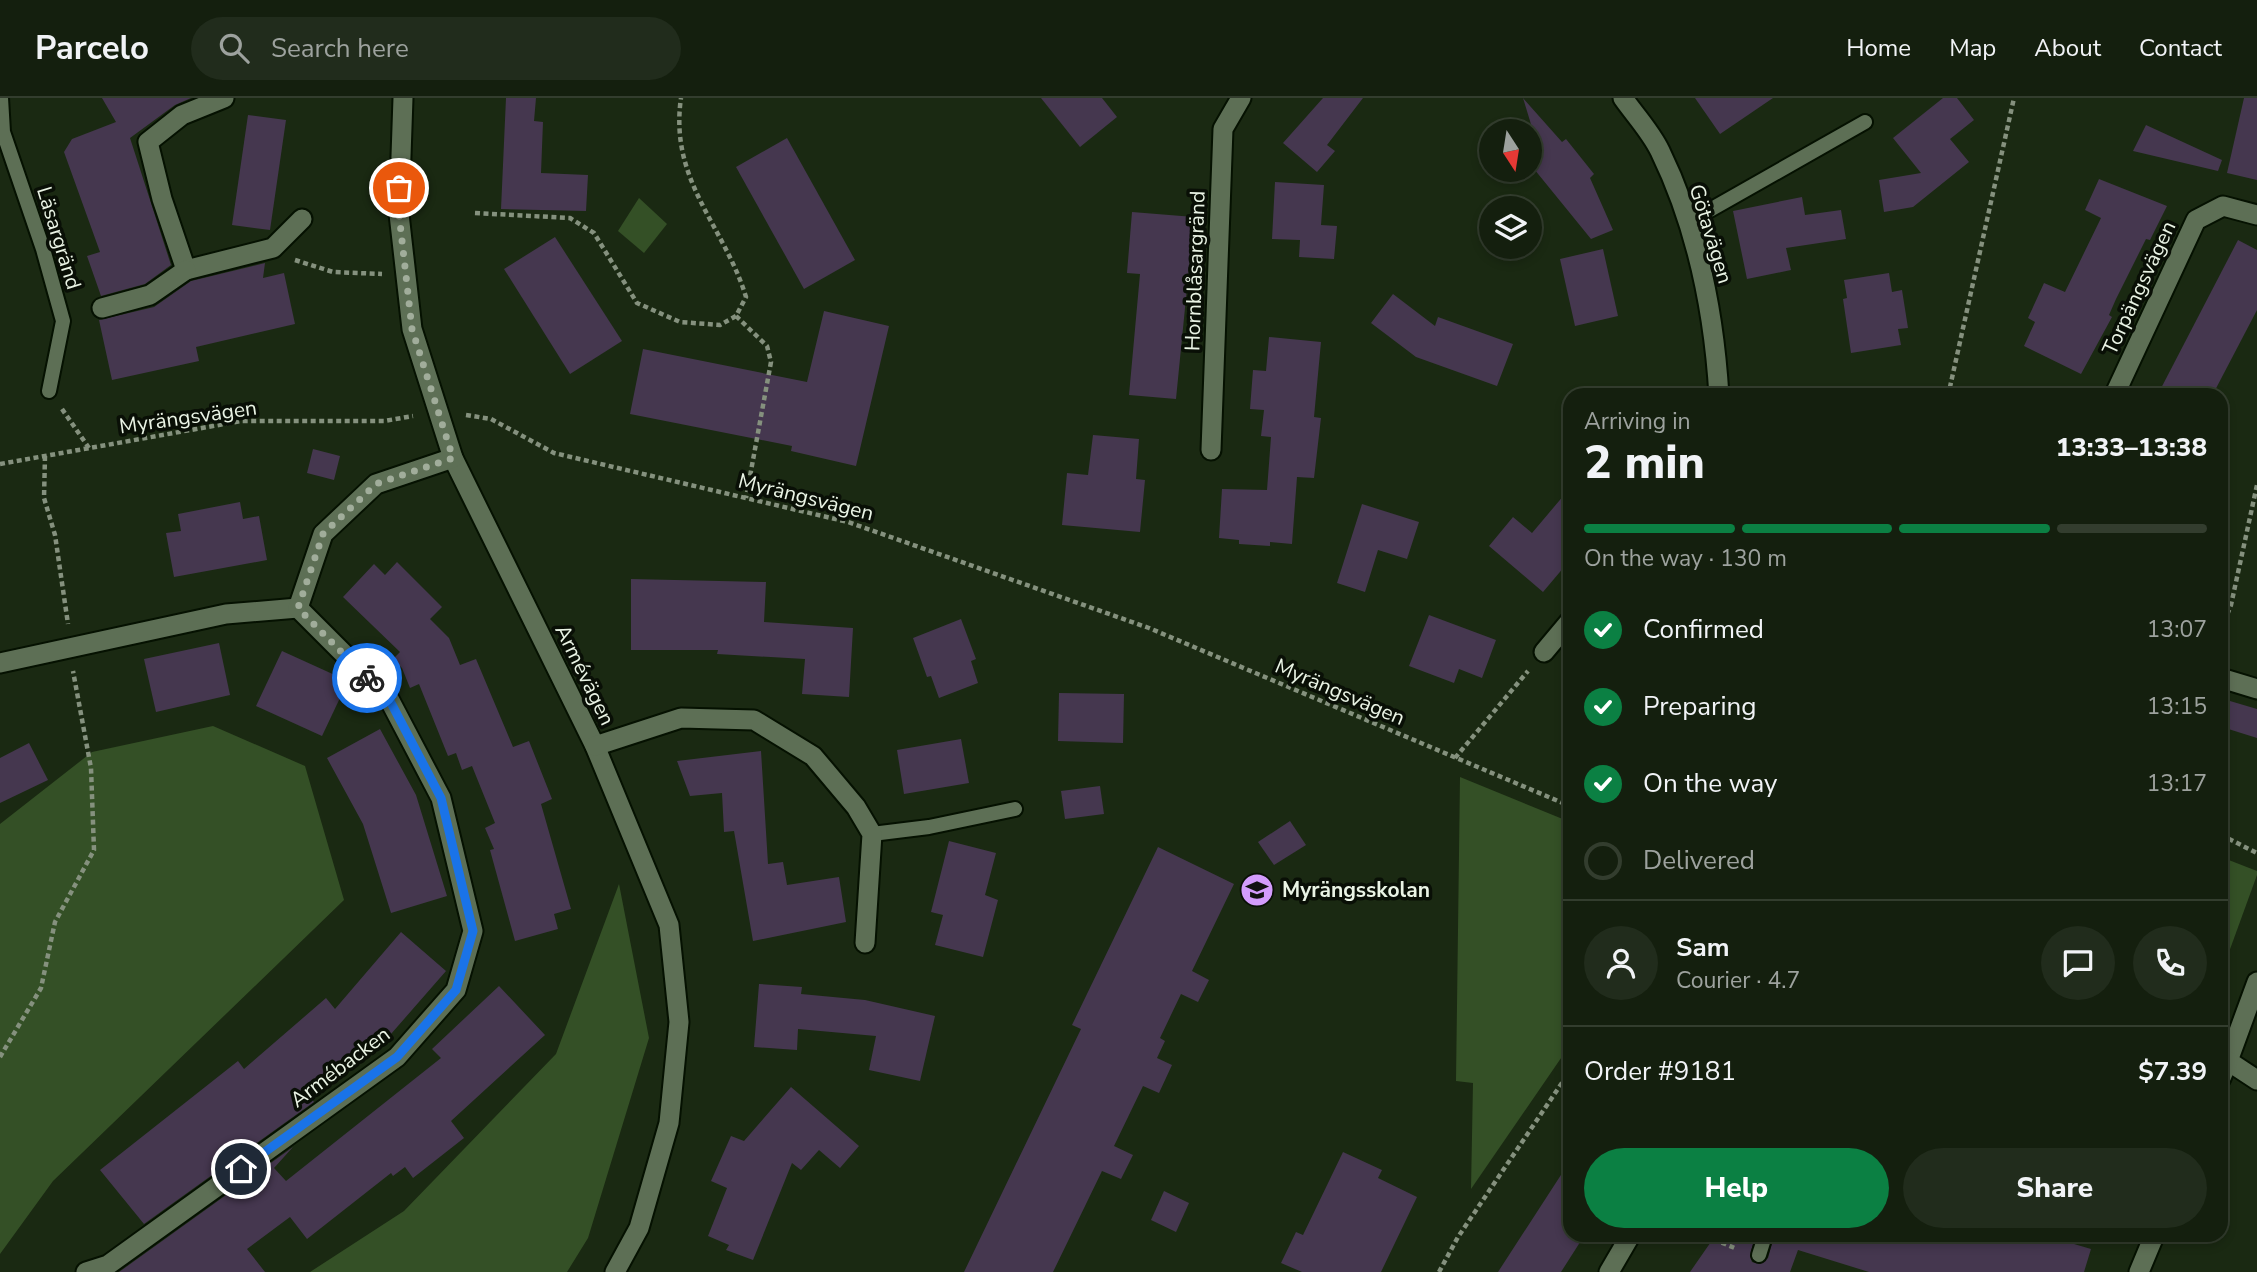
<!DOCTYPE html>
<html lang="en">
<head>
<meta charset="utf-8">
<style>
  :root { --surface:#141f0e; --page:#212c1c; --text:#f1f3f6; --muted:#9da29e; --line:#333d2e; --accent:#0b8043 }
  body { margin:0; font-family:"Nunito Sans",sans-serif; background:var(--page); color:var(--text); height:100vh; display:flex; flex-direction:column; font-size:26px; white-space:nowrap }
  * { box-sizing:border-box; margin:0 }
  p { font-size:23px; color:var(--muted) }
  .icon { flex:none; width:38px; height:38px; fill:none; stroke:currentColor; stroke-width:2; stroke-linecap:round; stroke-linejoin:round }
  .map { position:relative; flex:1; overflow:hidden }
  .side { position:absolute; left:1563px; top:290px; width:665px; height:854px; display:flex; flex-direction:column; background:var(--surface); border-radius:21px; box-shadow:0 4px 10px #0003,0 0 0 2px var(--line) }
  .side>* { flex:none }
  .needle { width:46px; rotate:168deg }
  .controls { position:absolute; left:1479px; top:21px; display:grid; gap:14px }
  .controls a { display:grid; place-items:center; width:63px; height:63px; border-radius:50%; background:var(--surface); box-shadow:0 4px 10px #0003,0 0 0 2px var(--line); font-size:35px }
  .pin { position:absolute; display:grid; place-items:center; width:60px; height:60px; color:#fff; margin:-30px; border:4px solid #fff; border-radius:50%; box-shadow:0 2px 7px #0007 }
  .courier { position:absolute; display:grid; place-items:center; width:70px; height:70px; margin:-35px; border:5px solid #1a73e8; border-radius:50%; background:#fff; color:#222; box-shadow:0 2px 9px #0007 }
  .overview em { font-style:normal; font-weight:800 }
  .overview div { display:flex; flex-direction:column-reverse }
  .overview { display:flex; align-items:center; justify-content:space-between; height:119px; padding:0 21px }
  h1 { font-size:46px; font-weight:800; line-height:52px }
  .bar { display:grid; grid-template-columns:repeat(4,1fr); gap:10px 7px; align-content:center; height:84px; padding:0 21px }
  .bar i { height:9px; border-radius:5px; background:var(--line) }
  .bar .current { background:var(--accent) }
  .bar p { grid-column:span 4 }
  .line { display:flex; align-items:center; gap:18px; padding:0 21px; border-top:2px solid var(--line) }
  .line div { flex:1 }
  .round { display:grid; place-items:center; flex:none; width:74px; height:74px; border-radius:37px; background:var(--page) }
  ol { padding:0 21px; list-style:none }
  li { display:flex; align-items:center; gap:21px; height:77px }
  li p { margin-inline-start:auto }
  li .icon { padding:7px; border-radius:50%; background:var(--accent); color:#fff; stroke-width:4 }
  li:last-child { color:var(--muted) }
  li i { width:38px; height:38px; border:4px solid var(--line); border-radius:50% }
  .primary-button { display:flex; gap:14px; margin-top:auto; padding:14px 21px }
  .primary-button a { flex:1; height:80px; border-radius:42px; background:var(--accent); color:#fff; font-size:28px; font-weight:800; line-height:80px; text-align:center }
  .primary-button a+a { background:var(--page); color:var(--text) }
  header { display:flex; align-items:center; gap:42px; box-sizing:border-box; height:98px; padding:0 35px; background:var(--surface); border-bottom:2px solid var(--line) }
  header strong { font-size:33px }
  nav { display:flex; gap:38px; margin-inline-start:auto; font-size:24px }
  .search { width:490px; height:63px; background:var(--page); display:flex; align-items:center; gap:18px; box-sizing:border-box; padding:0 24px; border-radius:38px; color:var(--muted); font-size:26px }
  .map>svg:first-child { display:block }
  .green { fill:#345026 }
  .building { fill:#45374f }
  .lines { fill:none; stroke-linecap:round; stroke-linejoin:round }
  .service-casing { stroke:#051101; stroke-width:18 }
  .minor-casing { stroke:#051101; stroke-width:23 }
  .path { stroke:#85917e; stroke-width:4.5; stroke-dasharray:5 3.5; stroke-linecap:butt }
  .service { stroke:#5d6f55; stroke-width:14 }
  .minor { stroke:#5d6f55; stroke-width:19 }
  .done { stroke:#a1ad9b; stroke-width:7; stroke-dasharray:0 12.6 }
  .route { stroke:#1a73e8; stroke-width:9 }
  .labels { text-anchor:middle; stroke-width:7; stroke-linejoin:round; paint-order:stroke }
  .street-label { font-size:21px; fill:#eaf4e5; stroke:#090f06 }
  .poi-label { font-size:21px; font-weight:bold; fill:#eaf4e5; stroke:#090f06; text-anchor:start }
</style>
</head>
<body>
<header>
<strong>Parcelo</strong>
<div class="search"><svg class="icon" aria-label="search" viewBox="0 0 24 24"><circle cx="10" cy="10" r="6"/><path d="M15 15l6 6"/></svg>Search here</div>
<nav><a>Home</a><a>Map</a><a>About</a><a>Contact</a></nav>
</header>
<div class="map">
<svg width="2257" height="1174" viewBox="0 0 2257 1174">
  <rect width="100%" height="100%" fill="#1a2912"/>
  <g class="green">
    <polygon points="639,100 667,126 644,155 618,133"/>
    <polygon points="213,628 305,668 344,802 53,1083 0,1156 0,726 92,654"/>
    <polygon points="1460,679 1570,724 1570,947 1471,1091 1473,985 1456,983"/>
    <polygon points="2221,759 2257,773 2257,777 2221,876"/>
    <polygon points="619,786 649,940 588,1140 567,1174 310,1174 404,1113 556,956"/>
  </g>
  <g class="building">
    <polygon points="102,0 191,0 175,7 130,40 171,167 145,186 101,198 87,158 100,154 64,54 72,41 116,24"/>
    <polygon points="506,0 536,0 534,23 543,24 541,75 588,77 586,113 501,111"/>
    <polygon points="1041,0 1102,0 1117,19 1080,49"/>
    <polygon points="1323,0 1363,0 1327,47 1335,53 1317,74 1283,45"/>
    <polygon points="1523,0 1562,44 1566,41 1594,76 1590,80 1613,132 1591,141 1530,66 1530,52 1537,46"/>
    <polygon points="1695,0 1773,0 1720,36"/>
    <polygon points="1943,0 1957,0 1974,22 1950,41 1969,64 1913,109 1884,114 1879,82 1921,75 1893,40"/>
    <polygon points="2244,0 2257,0 2257,82 2227,75"/>
    <polygon points="248,17 286,22 270,132 232,127"/>
    <polygon points="2146,27 2222,62 2218,73 2133,53"/>
    <polygon points="787,40 855,162 804,191 736,69"/>
    <polygon points="2099,81 2167,108 2150,142 2146,141 2116,201 2109,217 2112,219 2081,276 2024,248 2035,224 2028,220 2044,185 2065,194 2101,120 2085,112"/>
    <polygon points="1275,84 1324,87 1321,127 1337,128 1334,161 1299,159 1300,142 1272,141"/>
    <polygon points="1802,99 1805,117 1841,112 1846,141 1786,150 1791,172 1747,181 1733,113"/>
    <polygon points="1132,114 1194,119 1176,301 1129,297 1140,176 1127,175"/>
    <polygon points="555,139 622,243 570,276 504,171"/>
    <polygon points="2238,142 2257,152 2257,212 2212,298 2157,298"/>
    <polygon points="1603,151 1618,218 1575,228 1560,161"/>
    <polygon points="265,165 263,180 284,175 295,226 196,249 199,263 112,282 99,222 154,209 191,183"/>
    <polygon points="1889,175 1892,194 1902,192 1908,230 1898,231 1901,247 1851,255 1843,201 1847,200 1844,182"/>
    <polygon points="1393,196 1435,228 1438,219 1513,246 1497,288 1416,259 1371,225"/>
    <polygon points="824,213 889,228 856,368 791,353 792,348 630,316 643,251 807,284"/>
    <polygon points="1269,239 1321,244 1314,319 1321,320 1314,380 1297,379 1292,446 1270,444 1270,448 1239,446 1239,442 1219,440 1222,391 1267,392 1271,339 1261,338 1264,312 1250,311 1253,272 1266,273"/>
    <polygon points="1093,337 1139,341 1136,381 1145,382 1140,434 1062,427 1067,375 1088,377"/>
    <polygon points="313,351 340,358 334,382 307,375"/>
    <polygon points="1570,390 1570,462 1543,494 1489,448 1513,419 1532,435"/>
    <polygon points="240,404 243,421 259,418 267,462 174,479 166,435 181,433 178,416"/>
    <polygon points="1362,406 1419,424 1407,461 1378,452 1365,494 1337,485"/>
    <polygon points="397,464 442,509 430,521 449,540 460,567 476,561 513,649 529,643 552,701 541,706 571,811 554,816 558,831 515,843 490,752 494,751 485,730 495,725 472,668 462,672 456,655 448,658 419,586 410,590 402,570 393,561 400,554 343,499 374,466 385,477"/>
    <polygon points="631,481 766,484 764,524 853,530 849,599 802,596 805,561 717,556 718,552 631,552"/>
    <polygon points="1429,517 1496,542 1482,580 1459,571 1454,585 1409,568"/>
    <polygon points="961,521 976,561 971,563 978,585 939,600 931,578 927,579 913,540"/>
    <polygon points="219,545 230,597 156,614 144,561"/>
    <polygon points="282,553 348,583 322,638 256,608"/>
    <polygon points="1059,595 1124,596 1123,645 1058,643"/>
    <polygon points="2230,603 2257,611 2257,640 2222,629"/>
    <polygon points="380,631 416,697 447,798 391,815 363,726 327,660"/>
    <polygon points="961,641 969,685 904,696 897,652"/>
    <polygon points="29,645 48,682 0,705 0,660"/>
    <polygon points="761,653 768,766 783,764 787,787 839,779 846,824 753,843 734,733 724,734 722,695 690,698 677,663"/>
    <polygon points="1100,688 1104,716 1065,721 1061,693"/>
    <polygon points="1290,723 1306,747 1274,767 1258,744"/>
    <polygon points="949,743 996,755 985,797 998,802 983,859 935,847 943,817 931,814"/>
    <polygon points="1158,749 1234,786 1192,873 1209,882 1198,904 1181,896 1160,940 1165,943 1157,960 1172,967 1159,995 1143,988 1114,1048 1133,1057 1121,1081 1102,1073 1053,1174 964,1174 1081,931 1072,927"/>
    <polygon points="401,834 446,873 391,936 388,934 312,1001 314,1004 144,1126 100,1072 238,963 244,971 326,900 335,911"/>
    <polygon points="759,886 802,889 801,896 865,902 935,918 920,983 869,972 876,938 798,931 797,952 754,949"/>
    <polygon points="499,888 545,937 451,1023 464,1040 413,1080 405,1069 393,1078 391,1075 307,1141 290,1119 247,1151 265,1174 119,1174 293,1049 274,1070 286,1083 441,960 432,951"/>
    <polygon points="791,989 859,1048 840,1070 819,1052 801,1072 792,1065 753,1162 726,1152 729,1147 708,1138 727,1090 711,1083 731,1038 744,1043"/>
    <polygon points="1343,1054 1382,1072 1378,1080 1417,1099 1381,1174 1302,1174 1281,1165 1296,1134 1303,1137"/>
    <polygon points="1570,1063 1570,1138 1584,1138 1561,1174 1498,1174"/>
    <polygon points="1164,1093 1189,1105 1176,1134 1151,1122"/>
    <polygon points="1715,1138 1755,1138 1750,1158 1752,1164 1760,1166 1768,1160 1774,1138 2047,1138 2091,1151 2084,1174 1869,1174 1798,1152 1790,1174 1690,1174"/>
  </g>
  <g class="lines">
    <defs>
      <g id="service">
        <polyline points="1,0 3,34 43,151 63,223 49,293"/>
        <polyline points="1687,125 1865,24"/>
        <polyline points="872,736 929,729 1015,711"/>
        <polyline points="1759,1157 1765,1138"/>
      </g>
      <g id="minor">
        <polyline points="224,0 182,17 148,44 162,101 186,172 273,150 302,121"/>
        <polyline points="403,0 399,116 412,231 453,360 595,648 669,827 679,924 669,1025 639,1130 615,1174"/>
        <path d="M1623 0C1635 17 1651 34 1660 53 1697 129 1714 214 1719 298"/>
        <polyline points="102,210 150,197 186,172"/>
        <polyline points="2114,298 2196,122 2223,108 2257,117"/>
        <polyline points="1211,352 1223,31 1241,0"/>
        <polyline points="1544,554 1570,523"/>
        <polyline points="0,565 226,516 298,510"/>
        <polyline points="2221,580 2257,591"/>
        <polyline points="595,648 681,620 754,622 813,658 856,709 872,736 865,845"/>
        <polyline points="2257,884 2228,963 2257,982"/>
        <polyline points="2221,980 2228,963"/>
        <polyline points="86,1174 108,1167 397,959 456,892 473,833 441,700 389,601 298,510 323,436 376,386 453,360"/>
        <polyline points="1609,1174 1630,1138"/>
        <polyline points="2139,1174 2154,1138"/>
      </g>
    </defs>
    <use href="#service" class="service-casing"/>
    <use href="#minor" class="minor-casing"/>
    <g class="path">
      <path d="M475 115 570 120 594 135 637 205 680 224 720 227 736 218 746 199C724 127 669 83 681 0"/>
      <polyline points="295,162 333,174 382,176"/>
      <polyline points="736,218 767,248 771,264 746,400"/>
      <polyline points="1948,298 2014,0"/>
      <polyline points="62,311 89,350"/>
      <polyline points="466,317 491,321 554,355 848,424 1149,530 1570,708"/>
      <polyline points="45,358 44,400 55,437 68,526"/>
      <polyline points="0,366 241,323 384,323 413,318"/>
      <polyline points="2221,532 2231,507 2257,387"/>
      <polyline points="1455,660 1528,573"/>
      <polyline points="2221,737 2257,755"/>
      <polyline points="0,959 41,890 55,824 94,752 91,670 73,573"/>
      <polyline points="1706,1138 1737,1151"/>
      <polyline points="1439,1174 1458,1139 1570,973"/>
    </g>
    <use href="#service" class="service"/>
    <use href="#minor" class="minor"/>
  </g>
  <g class="lines">
    <polyline class="done" points="367,580 298,510 323,436 376,386 453,360 412,231 399,116 399,90"/>
    <polyline class="route" points="241,1071 397,959 456,892 473,833 441,700 389,601 367,580"/>
  </g>
  <defs>
    <symbol id="school-disc" viewBox="-11 -11 22 22"><circle r="9.5" fill="#d39cfc" stroke="#090f06"/><path d="M0-5L7-2L0 1L-7-2ZM-4 1L0 2.5L4 1V4Q0 6-4 4Z" fill="#111"/></symbol>
  </defs>
  <g fill-rule="evenodd">
    <use href="#school-disc" x="1238" y="773" width="38" height="38"/>
  </g>
  <g class="labels">
    <g class="street-label">
      <text transform="translate(1711 136) rotate(73)" y="7">Götavägen</text>
      <text transform="translate(59 140) rotate(73)" y="7">Läsargränd</text>
      <text transform="translate(1195 173) rotate(-88)" y="7">Hornblåsargränd</text>
      <text transform="translate(2139 190) rotate(-65)" y="7">Torpängsvägen</text>
      <text transform="translate(188 319) rotate(-8)" y="7">Myrängsvägen</text>
      <text transform="translate(806 399) rotate(14)" y="7">Myrängsvägen</text>
      <text transform="translate(585 577) rotate(64)" y="7">Armévägen</text>
      <text transform="translate(1340 594) rotate(23)" y="7">Myrängsvägen</text>
      <text transform="translate(340 969) rotate(-37)" y="7">Armébacken</text>
    </g>
    <g class="poi-label">
      <text x="1282" y="799">Myrängsskolan</text>
    </g>
  </g>
</svg>
<div class="controls">
<a><svg class="needle" viewBox="-14 -14 28 28"><path d="M0-13l5 13h-10z" fill="#e53935"/><path d="M0 13l5-13h-10z" fill="#9da29e"/></svg></a>
<a><svg class="icon" aria-label="layers" viewBox="0 0 24 24"><path d="M12 4l9 5-9 5-9-5zM3 14l9 5 9-5"/></svg></a>
</div>
<div class="pin" style="left:399px;top:90px;background:#ea580c"><svg class="icon" aria-label="bag" viewBox="0 0 24 24"><path d="M5 8h14l-1 12H6zM9 8a3 3 0 0 1 6 0"/></svg></div>
<div class="pin" style="left:241px;top:1071px;background:#1f2937"><svg class="icon" aria-label="home" viewBox="0 0 24 24"><path d="M3 11l9-7 9 7M6 9v11h12V9"/></svg></div>
<div class="courier" style="left:367px;top:580px"><svg class="icon" aria-label="bike" viewBox="0 0 24 24"><circle cx="6" cy="16" r="4"/><circle cx="18" cy="16" r="4"/><path d="M6 16l4-8h5l3 8M10 8l3 8H6M13 5h3"/></svg></div>
<section class="side">
<div class="overview"><div><h1>2 min</h1><p>Arriving in</p></div><em>13:33–13:38</em></div>
<div class="bar"><i class="current"></i><i class="current"></i><i class="current"></i><i></i><p>On the way · 130 m</p></div>
<ol>
<li><svg class="icon" aria-label="check" viewBox="0 0 24 24"><path d="M5 12l5 5 9-10"/></svg>Confirmed<p>13:07</p></li>
<li><svg class="icon" aria-label="check" viewBox="0 0 24 24"><path d="M5 12l5 5 9-10"/></svg>Preparing<p>13:15</p></li>
<li><svg class="icon" aria-label="check" viewBox="0 0 24 24"><path d="M5 12l5 5 9-10"/></svg>On the way<p>13:17</p></li>
<li><i></i>Delivered</li>
</ol>
<div class="line" style="height:126px"><a class="round"><svg class="icon" aria-label="person" viewBox="0 0 24 24"><circle cx="12" cy="8" r="4"/><path d="M4 21q1-7 8-7t8 7"/></svg></a><div><b>Sam</b><p>Courier · 4.7</p></div><a class="round"><svg class="icon" aria-label="chat" viewBox="0 0 24 24"><path d="M4 5h16v11H9l-5 4z"/></svg></a><a class="round"><svg class="icon" aria-label="phone" viewBox="0 0 24 24"><path d="M5 4h4l2 5-3 2q2 4 5 5l2-3 5 2v4C11 20 4 13 5 4z"/></svg></a></div>
<div class="line" style="height:91px"><div>Order #9181</div><b>$7.39</b></div>
<div class="primary-button"><a>Help</a><a>Share</a></div>
</section>
</div>
</body>
</html>
